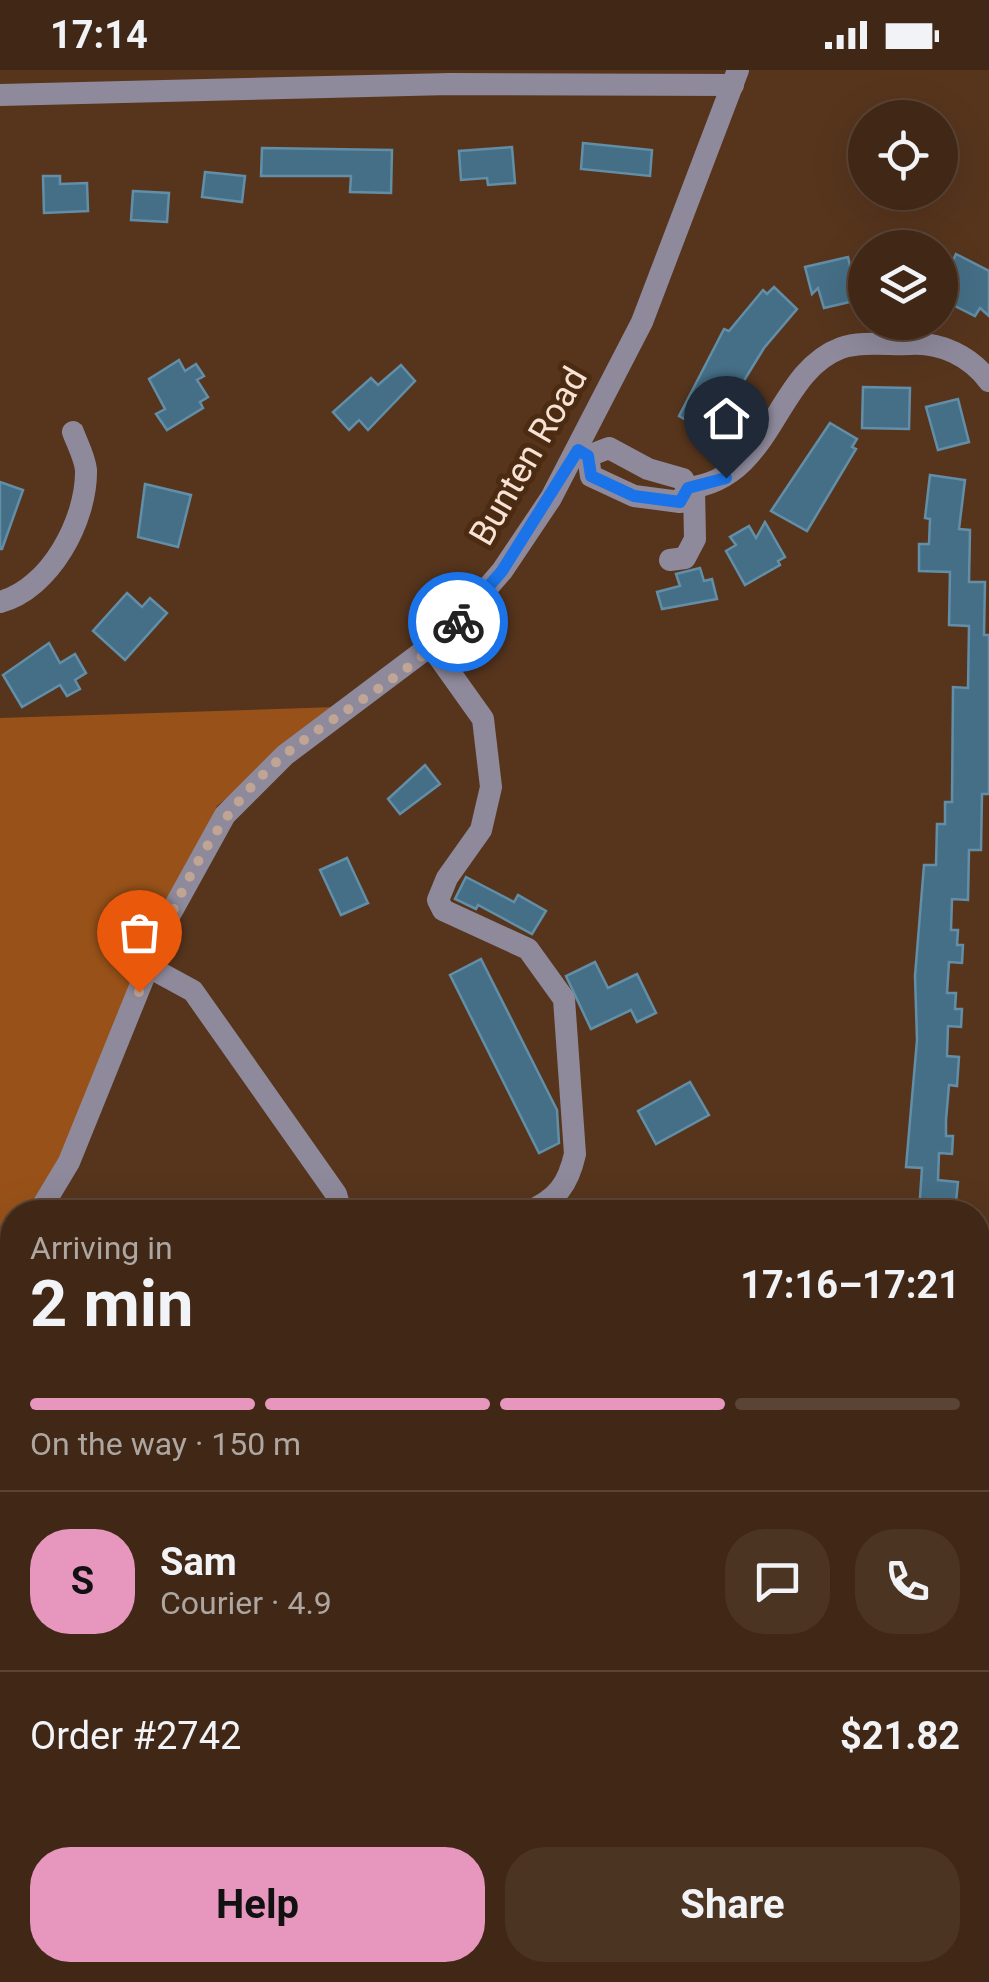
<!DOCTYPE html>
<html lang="en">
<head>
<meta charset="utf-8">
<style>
  :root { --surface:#412816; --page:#4c3423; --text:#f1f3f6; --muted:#aea6a1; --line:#5a4435; --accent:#e797bd }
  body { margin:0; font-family:Roboto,sans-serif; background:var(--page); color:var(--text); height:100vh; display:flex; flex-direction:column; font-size:38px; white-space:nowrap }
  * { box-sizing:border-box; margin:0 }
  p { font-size:32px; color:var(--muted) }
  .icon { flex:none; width:55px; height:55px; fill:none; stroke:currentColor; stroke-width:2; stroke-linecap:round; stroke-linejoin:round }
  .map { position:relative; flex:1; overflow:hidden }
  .drawer { position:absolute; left:0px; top:1130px; width:990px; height:782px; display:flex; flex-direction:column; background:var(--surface); border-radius:40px 40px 0 0; box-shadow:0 10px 40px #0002,0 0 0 2px var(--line) }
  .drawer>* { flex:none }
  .buttons { position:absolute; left:848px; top:30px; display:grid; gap:20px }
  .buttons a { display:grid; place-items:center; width:110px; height:110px; border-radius:50%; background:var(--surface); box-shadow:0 10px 40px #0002,0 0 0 2px var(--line); font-size:50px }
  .pin { position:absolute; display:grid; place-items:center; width:85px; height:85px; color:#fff; margin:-102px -42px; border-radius:50% 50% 50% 0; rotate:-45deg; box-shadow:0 0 10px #0007 }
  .pin .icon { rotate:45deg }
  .courier { position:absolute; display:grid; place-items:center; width:100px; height:100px; margin:-50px; border:8px solid #1a73e8; border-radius:50%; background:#fff; color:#222; box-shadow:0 2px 12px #0007 }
  .head em { font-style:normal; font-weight:700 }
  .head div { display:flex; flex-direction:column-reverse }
  .head { display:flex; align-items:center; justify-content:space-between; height:170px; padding:0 30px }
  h1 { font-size:65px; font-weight:700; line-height:75px }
  .bar { display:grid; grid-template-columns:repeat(4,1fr); gap:15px 10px; align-content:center; height:120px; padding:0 30px }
  .bar i { height:12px; border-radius:8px; background:var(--line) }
  .bar .active { background:var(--accent) }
  .bar p { grid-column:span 4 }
  .line { display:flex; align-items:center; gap:25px; padding:0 30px; border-top:2px solid var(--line) }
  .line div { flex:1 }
  .round { display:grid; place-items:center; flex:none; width:105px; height:105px; border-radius:40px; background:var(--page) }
  .button { display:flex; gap:20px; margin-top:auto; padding:20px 30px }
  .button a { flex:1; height:115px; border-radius:40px; background:var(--accent); color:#111; font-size:40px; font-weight:700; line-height:115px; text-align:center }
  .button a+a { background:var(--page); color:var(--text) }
  .status { display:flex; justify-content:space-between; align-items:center; height:70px; padding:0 50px; background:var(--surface); direction:ltr }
  .status svg { height:28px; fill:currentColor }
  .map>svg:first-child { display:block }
  .green { fill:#985219 }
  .building { fill:#456f87; stroke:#628ea7; stroke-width:2.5 }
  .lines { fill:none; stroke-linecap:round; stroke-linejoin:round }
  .minor { stroke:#8e8a9c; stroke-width:22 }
  .done { stroke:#c0a594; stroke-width:10; stroke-dasharray:0 18 }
  .route { stroke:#1a73e8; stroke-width:12 }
  .labels { text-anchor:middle; stroke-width:10; stroke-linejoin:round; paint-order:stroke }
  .street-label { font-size:35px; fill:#f8e2d4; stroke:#4c2b13 }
</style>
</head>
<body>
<div class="status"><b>17:14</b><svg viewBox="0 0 49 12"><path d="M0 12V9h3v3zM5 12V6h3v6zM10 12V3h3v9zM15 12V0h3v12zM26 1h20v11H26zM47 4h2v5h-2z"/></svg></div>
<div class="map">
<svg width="989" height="1912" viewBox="0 0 989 1912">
  <rect width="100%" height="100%" fill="#57351d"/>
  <polygon class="green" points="337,637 217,736 88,1060 27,1142 12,1142 12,1162 0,1178 0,648"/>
  <g class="building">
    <polygon points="583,73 652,80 650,106 581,99"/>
    <polygon points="512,77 515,113 488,115 487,108 461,110 459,81"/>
    <polygon points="262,78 392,80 391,123 350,122 351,106 261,106"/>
    <polygon points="205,102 245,106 242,132 202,127"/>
    <polygon points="43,106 60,106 60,114 87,113 88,141 44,143"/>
    <polygon points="133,121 169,123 167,152 131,150"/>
    <polygon points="956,184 989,201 989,246 980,238 975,246 945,231 951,218 942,213"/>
    <polygon points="848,187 858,230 824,238 818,218 812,224 805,197"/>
    <polygon points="774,217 797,239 764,278 711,364 679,346 724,259 729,261 763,220 767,224"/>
    <polygon points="179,290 185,301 196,294 204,306 197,310 208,327 200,332 203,338 167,360 156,344 165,339 149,309"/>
    <polygon points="401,295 415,311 368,360 359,350 349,360 333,342 371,308 378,315"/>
    <polygon points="863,317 910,318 909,359 862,358"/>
    <polygon points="958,329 969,372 938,380 926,337"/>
    <polygon points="830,353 857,369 852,377 856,379 807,461 771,441"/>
    <polygon points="930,405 965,410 959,459 970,460 969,512 985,512 984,565 989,565 989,724 982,724 981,780 969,780 968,830 952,829 951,860 958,860 957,875 963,875 962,893 949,892 947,923 956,923 955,939 962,939 961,957 948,956 947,986 959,987 957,1016 949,1015 946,1050 946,1066 953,1066 952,1084 939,1083 938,1110 958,1112 955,1142 919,1142 922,1098 906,1097 917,970 915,906 924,795 936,795 937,754 945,754 945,732 952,732 953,617 968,618 969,556 949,555 950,502 919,501 919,474 929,474 930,449 925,448"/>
    <polygon points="0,412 23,420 2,479 0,479"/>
    <polygon points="145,414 191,425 178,477 138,467"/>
    <polygon points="765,452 785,487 778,491 780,495 745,515 726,481 736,475 730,467 749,456 756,468"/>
    <polygon points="700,498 704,511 712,509 717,529 662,539 657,522 680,516 676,504"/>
    <polygon points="127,523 142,537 150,528 167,543 125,590 93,561"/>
    <polygon points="49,573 60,593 75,584 86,603 75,610 80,619 67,626 60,615 22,637 3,605"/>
    <polygon points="425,695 440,714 400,744 388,729"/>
    <polygon points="347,788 368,833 341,845 320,800"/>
    <polygon points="466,807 514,832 518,825 546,841 532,864 478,835 476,839 455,829"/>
    <polygon points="481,889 557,1040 559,1073 539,1083 450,905"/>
    <polygon points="595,892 608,918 637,904 656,943 637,952 631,940 591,959 566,906"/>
    <polygon points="690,1012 709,1045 656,1074 638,1041"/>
  </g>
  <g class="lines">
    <g class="minor">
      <polyline points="0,25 450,14 733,15"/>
      <path d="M578 380 588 386 591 406 634 426 680 432 688 418C774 408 774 303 841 278 861 271 889 275 910 274 941 272 970 286 989 311"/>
      <polyline points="588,386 609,378 648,399 683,409 688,418"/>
      <polyline points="670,490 685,488 695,469 694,418"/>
      <path d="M0 532C50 519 87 450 86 400 85 388 77 373 73 362"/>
      <path d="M431 576 483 649 491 717 481 760 447 808 438 830 443 840 528 879 564 929 575 1084C568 1115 557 1129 528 1142"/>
      <polyline points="149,897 193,921 336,1124 341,1142"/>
      <polyline points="39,1142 69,1092 167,850 225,745 285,685 450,561 502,501 551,428 642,252 738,0"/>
      <polyline points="0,1191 12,1178"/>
      <polyline points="0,1664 12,1689"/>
      <polyline points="0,1852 12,1802"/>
    </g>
  </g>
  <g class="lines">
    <path class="done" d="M139 922C173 834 212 744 287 683 338 642 417 600 458 552"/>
    <polyline class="route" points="458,552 502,501 578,380 588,386 591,406 634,426 680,432 688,418 726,408"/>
  </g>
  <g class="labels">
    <g class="street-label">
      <text transform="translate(528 386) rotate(-60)" y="12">Bunten Road</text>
    </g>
  </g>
</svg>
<div class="buttons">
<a><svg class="icon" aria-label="locate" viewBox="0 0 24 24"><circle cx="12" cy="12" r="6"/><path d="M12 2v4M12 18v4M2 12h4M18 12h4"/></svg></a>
<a><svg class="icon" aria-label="layers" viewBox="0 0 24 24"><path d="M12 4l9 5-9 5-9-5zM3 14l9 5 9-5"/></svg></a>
</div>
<div class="pin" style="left:139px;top:922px;background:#ea580c"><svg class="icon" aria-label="bag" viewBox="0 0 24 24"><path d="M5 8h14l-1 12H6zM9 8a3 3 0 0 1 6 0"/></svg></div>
<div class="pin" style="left:726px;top:408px;background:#1f2937"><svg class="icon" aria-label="home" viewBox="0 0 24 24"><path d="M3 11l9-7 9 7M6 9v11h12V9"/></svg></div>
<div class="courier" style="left:458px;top:552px"><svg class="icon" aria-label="bike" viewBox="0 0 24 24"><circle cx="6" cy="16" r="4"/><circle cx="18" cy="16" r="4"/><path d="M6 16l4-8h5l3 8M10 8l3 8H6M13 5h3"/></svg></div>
<section class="drawer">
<div class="head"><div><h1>2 min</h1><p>Arriving in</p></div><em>17:16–17:21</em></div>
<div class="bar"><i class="active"></i><i class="active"></i><i class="active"></i><i></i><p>On the way · 150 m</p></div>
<div class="line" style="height:180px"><b class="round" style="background:var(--accent);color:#111">S</b><div><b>Sam</b><p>Courier · 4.9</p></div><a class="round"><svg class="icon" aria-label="chat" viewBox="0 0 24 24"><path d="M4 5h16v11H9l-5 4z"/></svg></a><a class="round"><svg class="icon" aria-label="phone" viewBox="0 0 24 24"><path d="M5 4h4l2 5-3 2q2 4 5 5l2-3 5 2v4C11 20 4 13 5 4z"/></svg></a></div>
<div class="line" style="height:130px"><div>Order #2742</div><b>$21.82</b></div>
<div class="button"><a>Help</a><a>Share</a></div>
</section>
</div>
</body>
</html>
